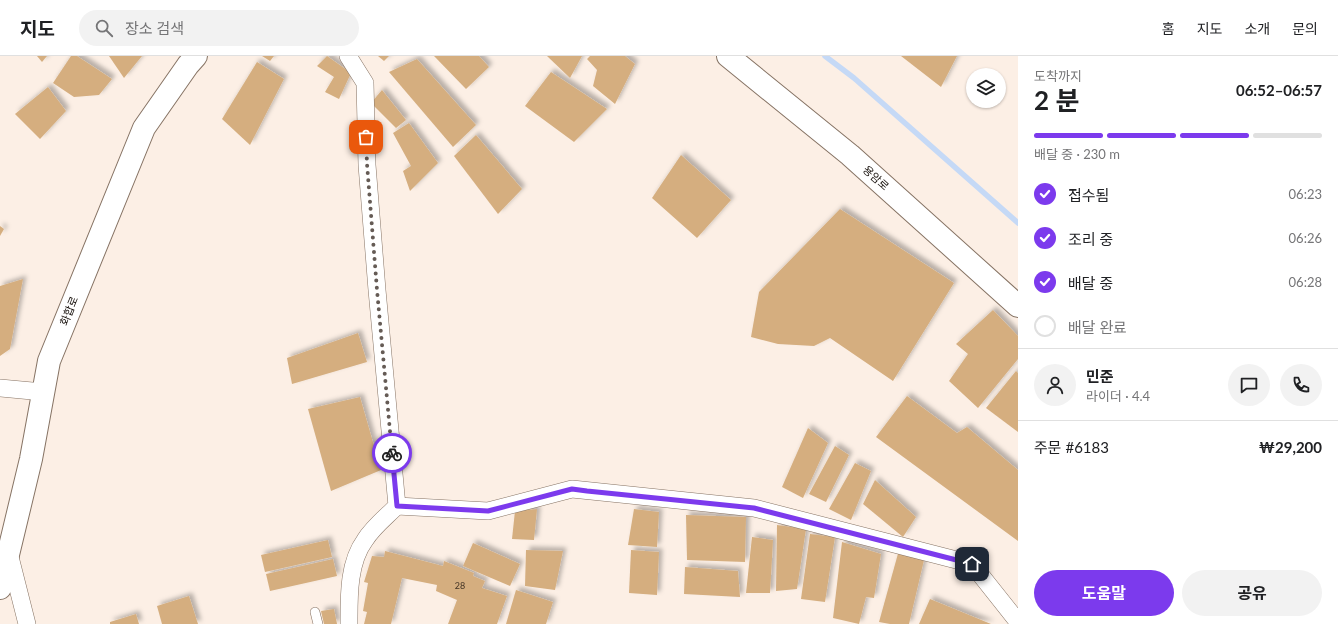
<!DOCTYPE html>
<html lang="ko">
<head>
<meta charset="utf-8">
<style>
  :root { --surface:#fff; --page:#f2f2f2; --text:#202124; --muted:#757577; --line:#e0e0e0; --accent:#7c3aed }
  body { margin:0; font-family:Lato,"Noto Sans KR",sans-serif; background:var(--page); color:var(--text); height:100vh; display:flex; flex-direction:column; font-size:15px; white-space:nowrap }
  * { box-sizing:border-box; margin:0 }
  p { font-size:13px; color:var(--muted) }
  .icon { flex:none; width:22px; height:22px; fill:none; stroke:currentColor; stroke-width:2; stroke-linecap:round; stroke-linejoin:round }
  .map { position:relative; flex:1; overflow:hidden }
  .side { display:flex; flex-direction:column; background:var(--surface); width:320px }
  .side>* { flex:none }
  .buttons { position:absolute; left:966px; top:12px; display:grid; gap:8px }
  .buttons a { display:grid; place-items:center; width:40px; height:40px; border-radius:50%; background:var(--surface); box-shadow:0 1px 3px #0004; font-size:20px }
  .pin { position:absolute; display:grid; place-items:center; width:34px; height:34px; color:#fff; margin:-17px; border-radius:8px; box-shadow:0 2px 6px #0006 }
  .courier { position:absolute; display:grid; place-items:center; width:40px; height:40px; margin:-20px; border:3px solid #7c3aed; border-radius:50%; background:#fff; color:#222; box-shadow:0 1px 5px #0007 }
  .overview em { font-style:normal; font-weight:700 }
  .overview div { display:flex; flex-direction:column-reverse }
  .overview { display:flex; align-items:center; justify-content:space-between; height:68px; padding:0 16px }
  h1 { font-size:26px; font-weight:700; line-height:30px }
  .bar { display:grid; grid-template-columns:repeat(4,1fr); gap:6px 4px; align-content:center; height:48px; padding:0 16px }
  .bar i { height:5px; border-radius:3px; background:var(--line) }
  .bar .selected { background:var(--accent) }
  .bar p { grid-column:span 4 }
  .line { display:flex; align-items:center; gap:10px; padding:0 16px; border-top:1px solid var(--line) }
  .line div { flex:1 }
  .round { display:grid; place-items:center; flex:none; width:42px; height:42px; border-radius:21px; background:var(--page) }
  ol { padding:0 16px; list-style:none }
  li { display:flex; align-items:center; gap:12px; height:44px }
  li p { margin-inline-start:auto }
  li .icon { padding:4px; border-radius:50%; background:var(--accent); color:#fff; stroke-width:4 }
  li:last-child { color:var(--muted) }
  li i { width:22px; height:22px; border:2px solid var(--line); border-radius:50% }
  .cta { display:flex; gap:8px; margin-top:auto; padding:8px 16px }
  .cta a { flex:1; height:46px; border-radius:24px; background:var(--accent); color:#fff; font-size:16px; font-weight:700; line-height:46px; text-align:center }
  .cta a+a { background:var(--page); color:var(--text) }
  header { display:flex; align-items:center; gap:24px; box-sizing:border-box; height:56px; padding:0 20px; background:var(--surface); border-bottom:1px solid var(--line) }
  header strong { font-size:19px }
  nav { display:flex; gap:22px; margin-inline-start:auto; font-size:14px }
  .search { width:280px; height:36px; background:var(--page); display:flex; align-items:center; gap:10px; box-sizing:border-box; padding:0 14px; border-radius:22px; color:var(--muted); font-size:15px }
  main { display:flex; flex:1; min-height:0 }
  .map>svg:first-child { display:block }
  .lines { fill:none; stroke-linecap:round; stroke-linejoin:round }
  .stream { stroke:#c5d9f6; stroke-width:5.5 }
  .building { fill:#d5ae7f; filter:url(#shadow) }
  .lane-casing { stroke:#867364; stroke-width:10 }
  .street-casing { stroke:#867364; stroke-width:18 }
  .secondary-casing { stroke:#867364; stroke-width:24 }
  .lane { stroke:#fff; stroke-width:9 }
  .street { stroke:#fff; stroke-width:17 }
  .secondary { stroke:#fff; stroke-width:22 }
  .done { stroke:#655b55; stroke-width:4; stroke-dasharray:0 7.2 }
  .route { stroke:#7c3aed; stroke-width:5 }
  .labels { text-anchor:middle; stroke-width:3.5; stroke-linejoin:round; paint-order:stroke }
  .number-label { font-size:9px; fill:#443425 }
  .street-label { font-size:11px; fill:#130c07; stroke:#fff }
</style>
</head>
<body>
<header>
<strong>지도</strong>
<div class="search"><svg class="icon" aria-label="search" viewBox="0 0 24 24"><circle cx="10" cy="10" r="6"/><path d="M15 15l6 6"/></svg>장소 검색</div>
<nav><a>홈</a><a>지도</a><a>소개</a><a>문의</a></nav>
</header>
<main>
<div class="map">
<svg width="1018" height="568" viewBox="0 0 1018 568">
  <defs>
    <filter id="shadow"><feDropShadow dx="3.5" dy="-3.5" stdDeviation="2" flood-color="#0004"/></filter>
  </defs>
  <rect width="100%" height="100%" fill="#fcefe5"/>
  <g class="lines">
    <polyline class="stream" points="825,0 854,22 1018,167"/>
  </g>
  <g class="building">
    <polygon points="37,0 47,0 42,6"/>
    <polygon points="71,0 77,0 112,23 99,39 74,41 53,27"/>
    <polygon points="109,0 142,0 124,22"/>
    <polygon points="262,0 274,0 270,5"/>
    <polygon points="327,0 351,17 339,43 325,36 334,21 317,10"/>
    <polygon points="378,0 389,0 384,5"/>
    <polygon points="434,0 479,0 489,11 466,33"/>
    <polygon points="547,0 582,0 570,22"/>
    <polygon points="590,0 625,0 635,8 615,48 593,30 597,14 587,3"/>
    <polygon points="901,0 957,0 941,31"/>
    <polygon points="417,3 476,69 453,91 389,16"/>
    <polygon points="257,6 284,23 250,89 222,63"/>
    <polygon points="551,16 607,53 574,86 525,50"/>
    <polygon points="48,31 66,55 40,83 15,58"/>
    <polygon points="382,34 406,64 396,72 371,47"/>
    <polygon points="409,67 438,107 410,135 403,115 411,110 393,77"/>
    <polygon points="476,79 522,133 498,158 454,100"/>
    <polygon points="681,99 731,144 697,182 652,142"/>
    <polygon points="840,153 954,227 893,325 830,282 814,290 778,288 751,281 759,236"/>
    <polygon points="0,170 4,173 0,180"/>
    <polygon points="23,223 10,293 0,300 0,230"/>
    <polygon points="993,254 1018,280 1018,303 978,352 949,325 968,298 956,288"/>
    <polygon points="358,277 367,306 292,328 287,302"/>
    <polygon points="1016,315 1018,317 1018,376 986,352"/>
    <polygon points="907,340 957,377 967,371 1018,414 1018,485 876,381"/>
    <polygon points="360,341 381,414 331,435 308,353"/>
    <polygon points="808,372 828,387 803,442 782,431"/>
    <polygon points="835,390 849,399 826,446 809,438"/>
    <polygon points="855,407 871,415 851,464 829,453"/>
    <polygon points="875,424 916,461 903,481 863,448"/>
    <polygon points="537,453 534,484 512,483 515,455"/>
    <polygon points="634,453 659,456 657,491 628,489"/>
    <polygon points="686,459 746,461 745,506 687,504"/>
    <polygon points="777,469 806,473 797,533 776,535"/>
    <polygon points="810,478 835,481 825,546 801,543"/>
    <polygon points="752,481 773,484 770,537 746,537"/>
    <polygon points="328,484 332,501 265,516 261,499"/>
    <polygon points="842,486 881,498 874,542 866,541 859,568 833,562"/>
    <polygon points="473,487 520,508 510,530 463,510"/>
    <polygon points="526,494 563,495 555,534 525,530"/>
    <polygon points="631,494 659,496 657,539 629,537"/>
    <polygon points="899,494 924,504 909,568 890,568 879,566"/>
    <polygon points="385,495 443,510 444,505 474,517 473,520 485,525 482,532 507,540 497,568 448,568 457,544 436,535 437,529 402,522 391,568 364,568 367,556 363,555 368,527 364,526 372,500 384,501"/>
    <polygon points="333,503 337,520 270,535 266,518"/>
    <polygon points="685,511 738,515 740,541 684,538"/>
    <polygon points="516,534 553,546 546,568 506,568"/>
    <polygon points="189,540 198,568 162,568 157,550"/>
    <polygon points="930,543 991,568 919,568"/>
    <polygon points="334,553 337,568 324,568 321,555"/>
    <polygon points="136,558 139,568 110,568 110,566"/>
  </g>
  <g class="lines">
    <defs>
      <polyline id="lane" points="315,556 318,568"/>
      <g id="street">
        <path d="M348 0 365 27 367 109 377 234 397 450C386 461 373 471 365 484 348 507 349 541 349 568"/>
        <polyline points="0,332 43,336"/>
        <polyline points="397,450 488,455 572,433 754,452 972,508 1018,566"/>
        <polyline points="9,497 27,568"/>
      </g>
      <g id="secondary">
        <polyline points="728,0 850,99 1018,250"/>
        <polyline points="0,532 31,403 49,305 144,72 188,9 196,0"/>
      </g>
    </defs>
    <use href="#lane" class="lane-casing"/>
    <use href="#street" class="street-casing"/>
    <use href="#secondary" class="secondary-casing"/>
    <use href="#lane" class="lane"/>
    <use href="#street" class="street"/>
    <use href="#secondary" class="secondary"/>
  </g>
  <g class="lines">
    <polyline class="done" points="366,81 367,108 377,234 392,397"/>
    <polyline class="route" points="392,397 397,450 488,455 572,433 587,435 754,452 972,508"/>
  </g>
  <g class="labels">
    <g class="number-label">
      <text x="460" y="533">28</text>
    </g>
    <g class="street-label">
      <text transform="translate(876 122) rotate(42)" y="4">용암로</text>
      <text transform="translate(69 255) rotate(-68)" y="4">화합로</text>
    </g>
  </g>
</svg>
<div class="buttons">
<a><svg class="icon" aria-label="layers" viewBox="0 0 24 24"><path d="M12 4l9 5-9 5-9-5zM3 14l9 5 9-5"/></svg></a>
</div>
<div class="pin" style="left:366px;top:81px;background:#ea580c"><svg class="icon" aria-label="bag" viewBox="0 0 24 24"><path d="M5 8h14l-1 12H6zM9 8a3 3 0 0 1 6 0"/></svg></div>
<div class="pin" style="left:972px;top:508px;background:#1f2937"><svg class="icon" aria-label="home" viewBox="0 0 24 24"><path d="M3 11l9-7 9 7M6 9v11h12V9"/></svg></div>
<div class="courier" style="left:392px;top:397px"><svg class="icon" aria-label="bike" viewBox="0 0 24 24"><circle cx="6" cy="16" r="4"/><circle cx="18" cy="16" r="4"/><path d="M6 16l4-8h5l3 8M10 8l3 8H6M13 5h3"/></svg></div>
</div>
<section class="side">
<div class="overview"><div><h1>2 분</h1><p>도착까지</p></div><em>06:52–06:57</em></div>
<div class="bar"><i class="selected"></i><i class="selected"></i><i class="selected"></i><i></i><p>배달 중 · 230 m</p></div>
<ol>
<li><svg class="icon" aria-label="check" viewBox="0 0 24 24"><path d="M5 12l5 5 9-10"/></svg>접수됨<p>06:23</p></li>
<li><svg class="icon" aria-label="check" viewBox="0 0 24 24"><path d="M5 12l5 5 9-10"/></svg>조리 중<p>06:26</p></li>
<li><svg class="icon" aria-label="check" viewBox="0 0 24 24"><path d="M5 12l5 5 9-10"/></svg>배달 중<p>06:28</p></li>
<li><i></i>배달 완료</li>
</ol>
<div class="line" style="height:72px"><a class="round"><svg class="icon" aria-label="person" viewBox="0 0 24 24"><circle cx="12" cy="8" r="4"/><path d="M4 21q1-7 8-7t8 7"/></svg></a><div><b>민준</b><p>라이더 · 4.4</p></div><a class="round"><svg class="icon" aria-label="chat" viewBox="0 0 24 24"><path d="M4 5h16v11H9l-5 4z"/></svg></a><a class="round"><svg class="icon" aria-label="phone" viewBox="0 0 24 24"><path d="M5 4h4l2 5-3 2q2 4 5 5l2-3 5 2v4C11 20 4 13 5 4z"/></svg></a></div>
<div class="line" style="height:52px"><div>주문 #6183</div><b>₩29,200</b></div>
<div class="cta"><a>도움말</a><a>공유</a></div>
</section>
</main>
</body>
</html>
